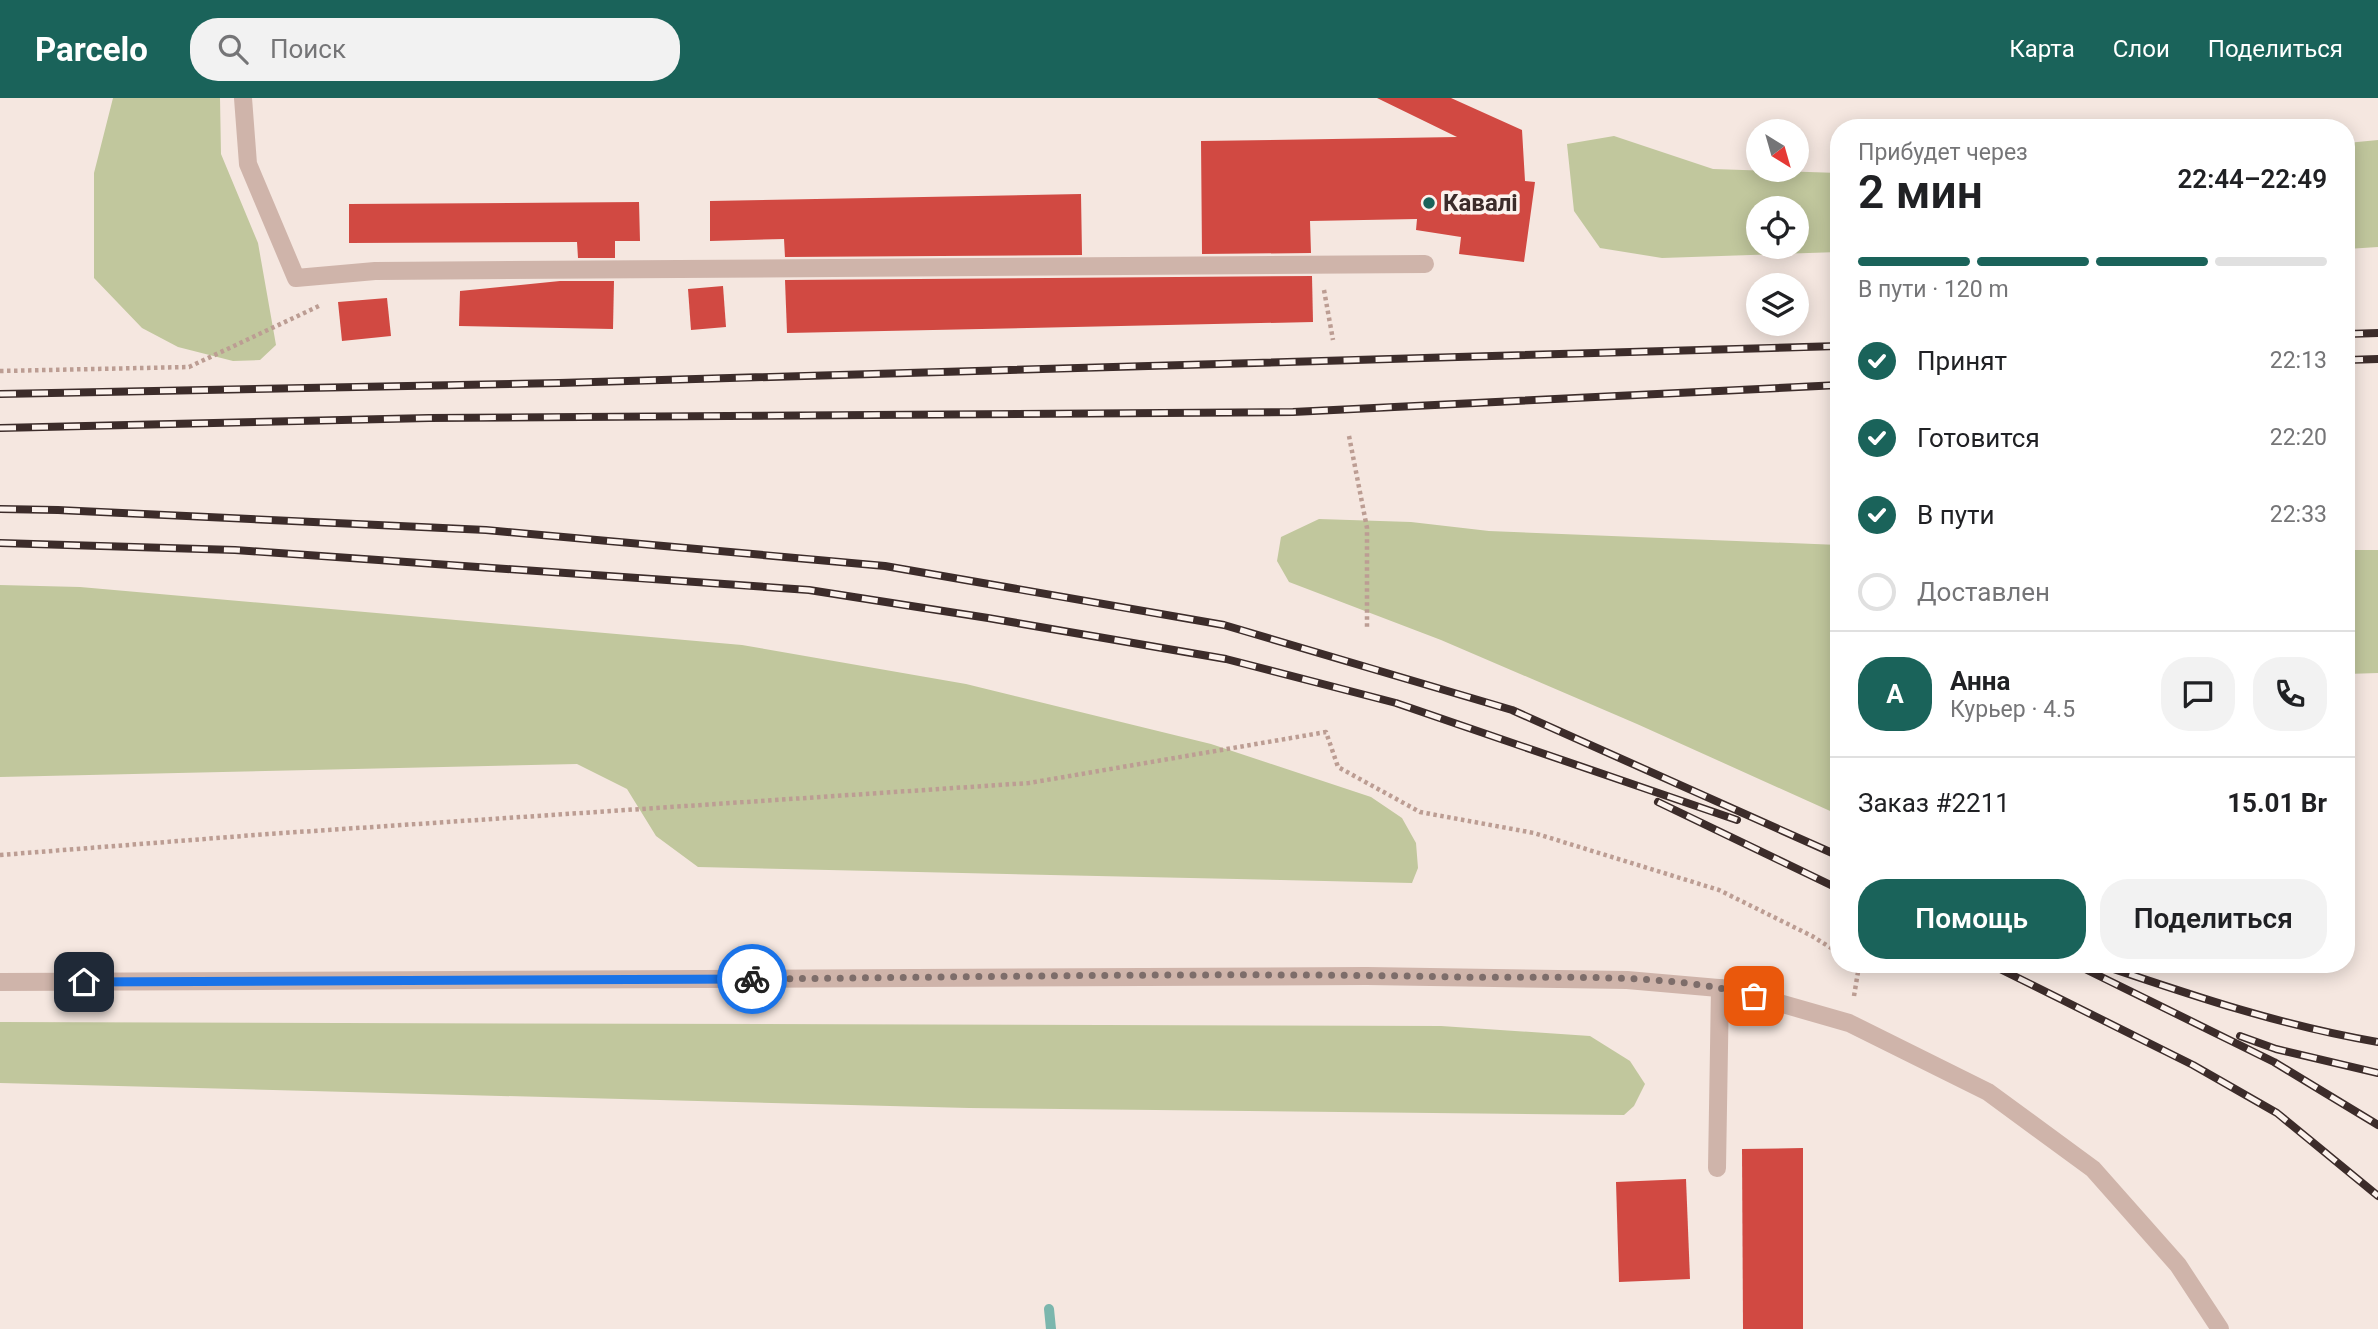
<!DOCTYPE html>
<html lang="ru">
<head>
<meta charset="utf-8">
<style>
  :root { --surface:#fff; --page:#f2f2f2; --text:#202124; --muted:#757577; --line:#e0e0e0; --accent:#1a635a }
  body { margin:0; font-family:Roboto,sans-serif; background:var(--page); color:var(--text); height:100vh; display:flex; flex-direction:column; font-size:26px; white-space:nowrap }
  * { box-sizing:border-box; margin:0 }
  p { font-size:23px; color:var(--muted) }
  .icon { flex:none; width:38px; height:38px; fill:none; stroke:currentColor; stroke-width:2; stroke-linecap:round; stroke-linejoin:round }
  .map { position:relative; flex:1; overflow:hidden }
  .side { position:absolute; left:1830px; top:21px; width:525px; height:854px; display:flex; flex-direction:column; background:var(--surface); border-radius:28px; box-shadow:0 4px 18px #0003 }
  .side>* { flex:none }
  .needle { width:46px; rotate:143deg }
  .fabs { position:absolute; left:1746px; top:21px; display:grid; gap:14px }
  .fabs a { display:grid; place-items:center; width:63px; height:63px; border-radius:50%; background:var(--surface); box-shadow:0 4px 18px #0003; font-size:35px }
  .pin { position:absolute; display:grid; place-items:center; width:60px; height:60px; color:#fff; margin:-30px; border-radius:14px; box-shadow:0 4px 10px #0006 }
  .courier { position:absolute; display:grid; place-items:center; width:70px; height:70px; margin:-35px; border:5px solid #1a73e8; border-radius:50%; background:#fff; color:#222; box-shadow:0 2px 9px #0007 }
  .overview em { font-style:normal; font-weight:600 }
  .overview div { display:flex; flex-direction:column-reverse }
  .overview { display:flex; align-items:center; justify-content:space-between; height:119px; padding:0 28px }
  h1 { font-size:46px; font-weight:600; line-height:52px }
  .bar { display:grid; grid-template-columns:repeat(4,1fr); gap:10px 7px; align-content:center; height:84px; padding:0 28px }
  .bar i { height:9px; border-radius:5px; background:var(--line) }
  .bar .active { background:var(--accent) }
  .bar p { grid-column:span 4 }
  .line { display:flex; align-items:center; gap:18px; padding:0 28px; border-top:2px solid var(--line) }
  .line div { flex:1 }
  .round { display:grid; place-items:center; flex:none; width:74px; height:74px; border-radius:28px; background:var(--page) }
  ol { padding:0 28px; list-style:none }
  li { display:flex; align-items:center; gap:21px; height:77px }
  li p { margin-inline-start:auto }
  li .icon { padding:7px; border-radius:50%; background:var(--accent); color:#fff; stroke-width:4 }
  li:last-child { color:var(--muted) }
  li i { width:38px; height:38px; border:4px solid var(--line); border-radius:50% }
  .action { display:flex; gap:14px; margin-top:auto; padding:14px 28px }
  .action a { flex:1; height:80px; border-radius:28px; background:var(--accent); color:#fff; font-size:28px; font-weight:600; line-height:80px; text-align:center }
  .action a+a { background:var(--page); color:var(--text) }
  header { display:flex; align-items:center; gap:42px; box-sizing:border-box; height:98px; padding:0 35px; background:var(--accent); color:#fff }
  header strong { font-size:33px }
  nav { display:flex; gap:38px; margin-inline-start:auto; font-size:24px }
  .search { width:490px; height:63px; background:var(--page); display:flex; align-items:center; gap:18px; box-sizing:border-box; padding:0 24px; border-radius:28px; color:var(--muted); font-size:26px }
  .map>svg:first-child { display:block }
  .green { fill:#c1c79d; fill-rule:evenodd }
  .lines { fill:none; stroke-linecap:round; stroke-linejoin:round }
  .stream { stroke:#7bb6ad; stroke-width:10 }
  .building { fill:#d14942 }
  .path { stroke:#bc9d93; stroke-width:4.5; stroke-dasharray:3.5 3.5; stroke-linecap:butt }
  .minor { stroke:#cfb4aa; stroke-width:18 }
  .rail-casing { stroke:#3c2c2a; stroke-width:8 }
  .rail { stroke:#fcf2ed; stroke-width:5; stroke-dasharray:16; stroke-linecap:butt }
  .done { stroke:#7d6d6a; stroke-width:7; stroke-dasharray:0 12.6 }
  .route { stroke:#1a73e8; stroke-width:9 }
  .poi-dot { fill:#1a635a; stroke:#fcf2ed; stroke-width:2.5 }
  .labels { text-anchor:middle; stroke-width:7; stroke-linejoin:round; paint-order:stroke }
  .poi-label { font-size:24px; font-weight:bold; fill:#3c2c2a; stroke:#fcf2ed; text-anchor:start }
</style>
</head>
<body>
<header>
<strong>Parcelo</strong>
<div class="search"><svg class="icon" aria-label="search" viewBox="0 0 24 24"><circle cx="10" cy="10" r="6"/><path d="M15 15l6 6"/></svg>Поиск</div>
<nav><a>Карта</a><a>Слои</a><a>Поделиться</a></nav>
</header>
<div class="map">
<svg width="2378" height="1231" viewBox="0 0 2378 1231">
  <rect width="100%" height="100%" fill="#f5e7e0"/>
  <g class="green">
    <polygon points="113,0 220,0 221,56 258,145 276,247 260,262 233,263 178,249 142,230 94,180 94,75"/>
    <path d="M1614 38 1713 71 1839 75V154L1662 160 1600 150 1574 113 1567 46ZM1759 110H1797V149H1759Z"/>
    <polygon points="2378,42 2378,149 2347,151 2347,45"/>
    <polygon points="1319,421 1411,424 1489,433 1839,447 1839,717 1637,626 1441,542 1289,484 1277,463 1281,439"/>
    <polygon points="2347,452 2378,452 2378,575 2347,576"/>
    <polygon points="0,487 80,489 742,547 966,586 1211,646 1371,699 1402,720 1416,745 1418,770 1412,785 698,769 656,738 627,691 577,666 0,679"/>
    <polygon points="0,924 1441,928 1590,938 1630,963 1645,986 1634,1008 1624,1017 969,1010 0,985"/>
  </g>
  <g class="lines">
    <polyline class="stream" points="1049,1211 1051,1231"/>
  </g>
  <g class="building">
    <polygon points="1377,0 1451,0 1522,32 1525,83 1535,84 1524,164 1459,156 1461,139 1416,132 1417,121 1310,123 1311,155 1202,156 1201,43 1457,39"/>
    <polygon points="1081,96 1082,157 785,159 784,141 710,143 710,103"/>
    <polygon points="639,104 640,143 615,143 615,160 578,160 577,144 349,145 349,106"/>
    <polygon points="1312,178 1313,224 787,235 785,182"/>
    <polygon points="560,183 614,183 613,231 459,228 460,193"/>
    <polygon points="723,188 726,229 691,232 688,191"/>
    <polygon points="387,200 391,238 342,243 338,204"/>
    <polygon points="1803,1050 1803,1231 1743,1231 1742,1051"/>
    <polygon points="1686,1081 1690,1181 1619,1184 1616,1084"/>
  </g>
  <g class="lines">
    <g class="path">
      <polyline points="1324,192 1333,242"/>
      <polyline points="0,273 189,269 321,207"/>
      <polyline points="1349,338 1367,430 1367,530"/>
      <polyline points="0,757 268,736 1029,685 1326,634 1338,669 1420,714 1534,735 1719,792 1812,838 1839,855"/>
      <polyline points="1854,898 1859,868 1856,866"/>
    </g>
    <g class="minor">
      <polyline points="243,0 248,66 296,180 375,173 1425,166"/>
      <polyline points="0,884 1367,878 1627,882 1730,891 1849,925 1988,994 2093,1071 2178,1167 2220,1231"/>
      <polyline points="1717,1070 1720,890"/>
    </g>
    <defs>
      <g id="rail">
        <polyline points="2347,236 2378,235"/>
        <polyline points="2347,262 2378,261"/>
        <polyline points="0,296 559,285 1839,248"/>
        <polyline points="0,330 429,320 1293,314 1839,287"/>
        <polyline points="0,411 58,412 486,432 885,468 1224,527 1512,612 1839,758"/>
        <polyline points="0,445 235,452 809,492 988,520 1226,561 1396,605 1737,722"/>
        <polyline points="1658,704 1839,791"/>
        <polyline points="1990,866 2193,967 2277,1015 2378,1098"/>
        <polyline points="2075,866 2274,964 2378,1027"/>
        <path d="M2099 866C2191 897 2282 928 2378 944"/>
        <polyline points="2240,938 2276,951 2378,975"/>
      </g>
    </defs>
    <use href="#rail" class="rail-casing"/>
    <use href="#rail" class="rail"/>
  </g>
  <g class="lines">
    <path class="done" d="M752 881C988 879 1224 874 1459 879 1551 881 1666 873 1754 898"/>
    <polyline class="route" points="84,884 752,881"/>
  </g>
  <circle class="poi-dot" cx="1429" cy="105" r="7"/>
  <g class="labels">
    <g class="poi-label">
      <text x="1443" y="113">Кавалі</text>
    </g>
  </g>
</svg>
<div class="fabs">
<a><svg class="needle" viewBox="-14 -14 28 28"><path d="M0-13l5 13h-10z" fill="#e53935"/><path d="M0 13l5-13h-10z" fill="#757577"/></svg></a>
<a><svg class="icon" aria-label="locate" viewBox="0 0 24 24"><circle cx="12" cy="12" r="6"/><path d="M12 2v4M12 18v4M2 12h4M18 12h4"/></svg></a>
<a><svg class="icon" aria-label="layers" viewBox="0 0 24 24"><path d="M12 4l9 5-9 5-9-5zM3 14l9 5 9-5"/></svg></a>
</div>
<div class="pin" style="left:1754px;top:898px;background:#ea580c"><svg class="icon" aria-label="bag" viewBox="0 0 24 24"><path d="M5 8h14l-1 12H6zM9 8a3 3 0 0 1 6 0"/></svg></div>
<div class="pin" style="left:84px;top:884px;background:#1f2937"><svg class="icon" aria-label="home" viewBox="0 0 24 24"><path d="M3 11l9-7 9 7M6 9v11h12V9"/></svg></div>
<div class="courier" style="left:752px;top:881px"><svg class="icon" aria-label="bike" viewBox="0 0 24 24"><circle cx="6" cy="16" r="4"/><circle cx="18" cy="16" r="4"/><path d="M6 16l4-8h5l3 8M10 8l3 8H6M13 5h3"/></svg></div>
<section class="side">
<div class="overview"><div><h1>2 мин</h1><p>Прибудет через</p></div><em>22:44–22:49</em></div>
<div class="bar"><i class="active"></i><i class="active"></i><i class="active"></i><i></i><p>В пути · 120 m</p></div>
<ol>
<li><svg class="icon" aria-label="check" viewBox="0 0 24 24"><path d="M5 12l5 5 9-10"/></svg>Принят<p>22:13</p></li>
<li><svg class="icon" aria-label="check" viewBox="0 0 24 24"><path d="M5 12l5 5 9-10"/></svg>Готовится<p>22:20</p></li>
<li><svg class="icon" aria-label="check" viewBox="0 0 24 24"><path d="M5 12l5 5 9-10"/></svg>В пути<p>22:33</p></li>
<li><i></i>Доставлен</li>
</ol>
<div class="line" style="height:126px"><b class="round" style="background:var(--accent);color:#fff">А</b><div><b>Анна</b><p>Курьер · 4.5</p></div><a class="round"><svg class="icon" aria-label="chat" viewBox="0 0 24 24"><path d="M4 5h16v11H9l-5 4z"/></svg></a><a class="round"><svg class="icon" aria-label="phone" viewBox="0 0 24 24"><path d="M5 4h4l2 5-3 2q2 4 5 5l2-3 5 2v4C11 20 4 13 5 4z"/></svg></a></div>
<div class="line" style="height:91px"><div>Заказ #2211</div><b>15.01 Br</b></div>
<div class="action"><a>Помощь</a><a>Поделиться</a></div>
</section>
</div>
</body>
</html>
